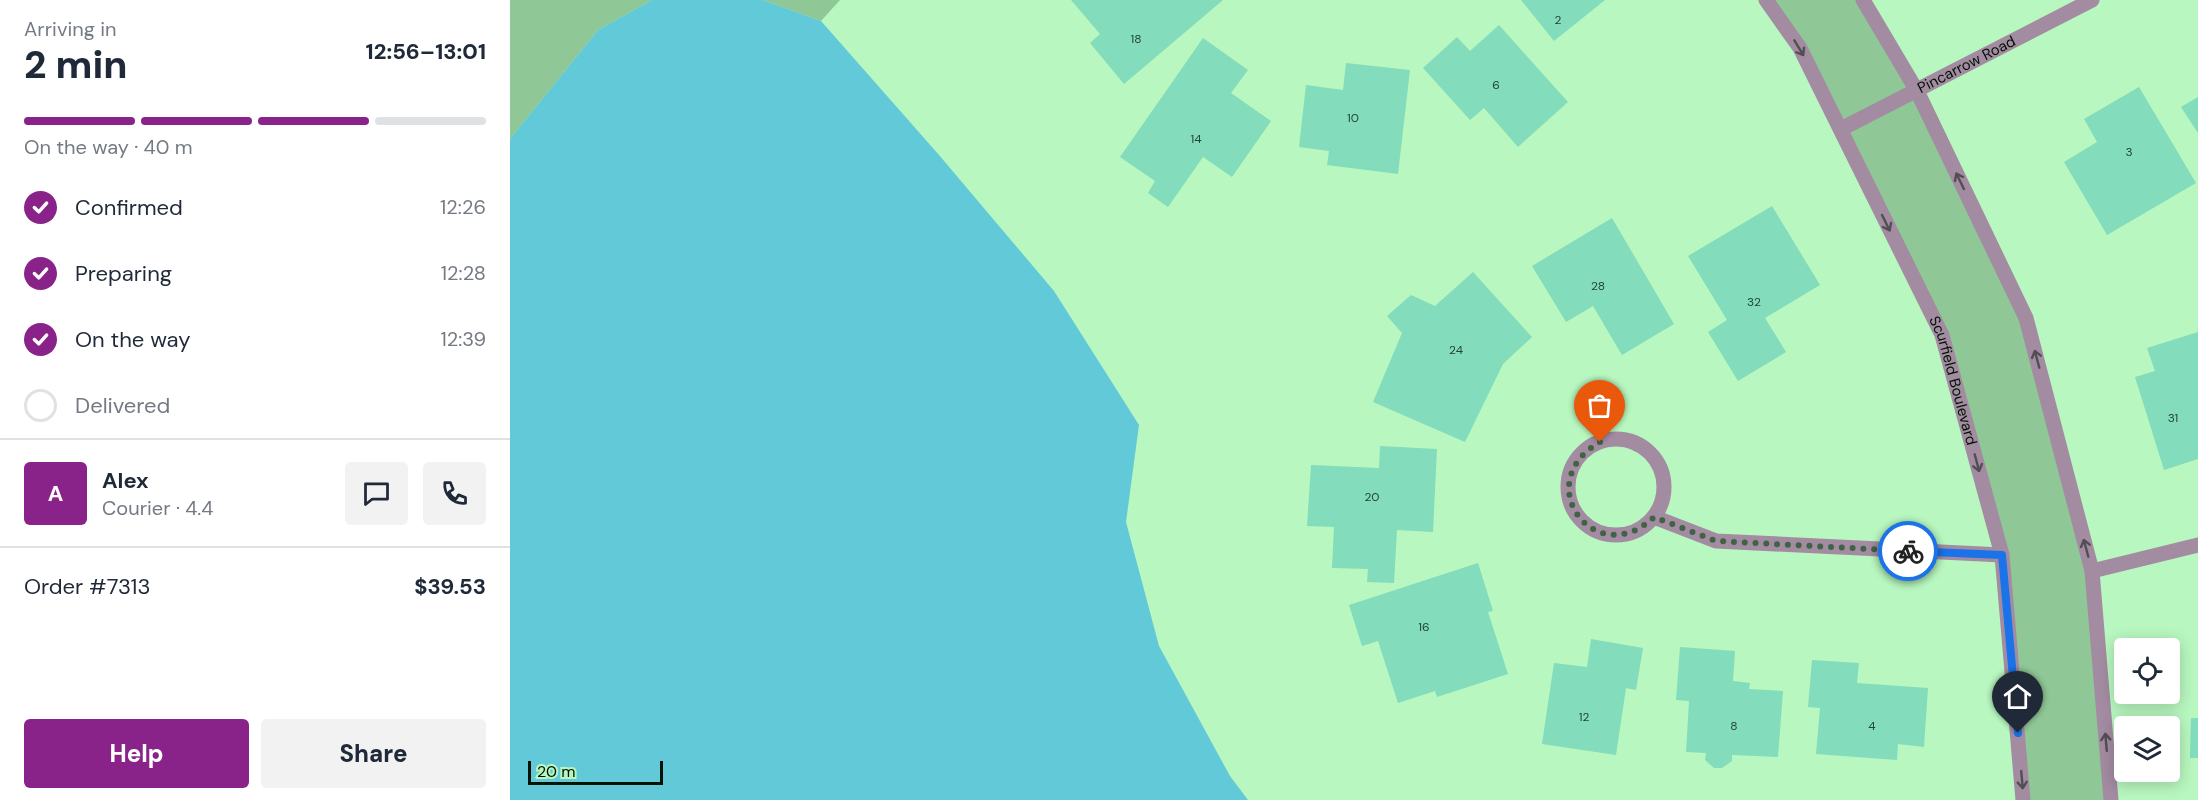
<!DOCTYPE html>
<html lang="en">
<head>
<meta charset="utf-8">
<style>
  :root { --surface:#fff; --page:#f2f2f3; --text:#1f2937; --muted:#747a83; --line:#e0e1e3; --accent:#89238a }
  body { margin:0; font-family:"DM Sans",sans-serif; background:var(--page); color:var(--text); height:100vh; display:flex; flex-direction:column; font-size:22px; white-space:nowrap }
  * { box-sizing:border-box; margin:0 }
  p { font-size:20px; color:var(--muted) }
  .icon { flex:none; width:33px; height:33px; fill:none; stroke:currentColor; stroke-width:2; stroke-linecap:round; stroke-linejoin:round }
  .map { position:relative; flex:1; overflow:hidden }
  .sheet { display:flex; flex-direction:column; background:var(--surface); width:510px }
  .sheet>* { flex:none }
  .buttons { position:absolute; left:1604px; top:638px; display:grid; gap:12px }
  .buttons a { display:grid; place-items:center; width:66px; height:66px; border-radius:6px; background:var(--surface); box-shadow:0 3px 15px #0003; font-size:30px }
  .scale { position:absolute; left:18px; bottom:15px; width:135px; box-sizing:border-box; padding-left:6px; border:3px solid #001302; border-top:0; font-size:16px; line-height:21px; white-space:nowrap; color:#001302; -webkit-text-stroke:4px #b8f7bf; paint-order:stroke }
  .pin { position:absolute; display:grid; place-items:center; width:51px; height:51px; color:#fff; margin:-62px -26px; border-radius:50% 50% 50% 0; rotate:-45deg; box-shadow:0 0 6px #0007 }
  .pin .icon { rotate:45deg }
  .courier { position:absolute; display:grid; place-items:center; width:60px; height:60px; margin:-30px; border:4px solid #1a73e8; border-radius:50%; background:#fff; color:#222; box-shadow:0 2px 8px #0007 }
  .summary em { font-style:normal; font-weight:800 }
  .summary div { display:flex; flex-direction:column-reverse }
  .summary { display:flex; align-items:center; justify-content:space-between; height:102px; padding:0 24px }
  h1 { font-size:39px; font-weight:800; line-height:45px }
  .bar { display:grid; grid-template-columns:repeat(4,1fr); gap:9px 6px; align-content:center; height:72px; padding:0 24px }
  .bar i { height:8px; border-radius:4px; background:var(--line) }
  .bar .current { background:var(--accent) }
  .bar p { grid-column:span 4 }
  .line { display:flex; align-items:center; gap:15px; padding:0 24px; border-top:2px solid var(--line) }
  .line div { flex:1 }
  .round { display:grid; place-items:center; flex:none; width:63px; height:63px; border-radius:6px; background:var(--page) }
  ol { padding:0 24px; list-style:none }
  li { display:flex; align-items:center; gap:18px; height:66px }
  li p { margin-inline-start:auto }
  li .icon { padding:6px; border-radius:50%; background:var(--accent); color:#fff; stroke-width:4 }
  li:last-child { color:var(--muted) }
  li i { width:33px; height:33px; border:3px solid var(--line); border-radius:50% }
  .primary-button { display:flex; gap:12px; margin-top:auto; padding:12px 24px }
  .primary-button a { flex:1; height:69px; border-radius:6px; background:var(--accent); color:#fff; font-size:24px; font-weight:800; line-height:69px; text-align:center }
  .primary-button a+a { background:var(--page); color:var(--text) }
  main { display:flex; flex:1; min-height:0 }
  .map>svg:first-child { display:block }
  .green { fill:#90c797 }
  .water { fill:#62c9d8 }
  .building { fill:#83dcbb }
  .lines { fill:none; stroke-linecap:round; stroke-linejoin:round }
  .minor { stroke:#a38ba2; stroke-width:15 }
  .oneway { stroke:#524f52 }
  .done { stroke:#406344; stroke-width:6; stroke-dasharray:0 10.8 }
  .route { stroke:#1a73e8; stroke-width:8 }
  .labels { text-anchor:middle; stroke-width:6; stroke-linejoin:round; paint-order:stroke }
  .number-label { font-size:12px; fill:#214530 }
  .street-label { font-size:15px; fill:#001302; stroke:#b8f7bf }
</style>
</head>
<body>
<main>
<section class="sheet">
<div class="summary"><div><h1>2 min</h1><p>Arriving in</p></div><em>12:56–13:01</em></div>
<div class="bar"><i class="current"></i><i class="current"></i><i class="current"></i><i></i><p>On the way · 40 m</p></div>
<ol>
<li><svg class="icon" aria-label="check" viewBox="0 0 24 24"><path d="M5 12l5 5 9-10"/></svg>Confirmed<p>12:26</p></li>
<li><svg class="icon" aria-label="check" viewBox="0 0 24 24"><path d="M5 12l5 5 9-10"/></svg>Preparing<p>12:28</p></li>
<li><svg class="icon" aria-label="check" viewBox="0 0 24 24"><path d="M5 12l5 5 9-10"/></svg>On the way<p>12:39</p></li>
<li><i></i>Delivered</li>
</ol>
<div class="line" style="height:108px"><b class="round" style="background:var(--accent);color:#fff">A</b><div><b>Alex</b><p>Courier · 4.4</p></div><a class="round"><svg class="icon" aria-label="chat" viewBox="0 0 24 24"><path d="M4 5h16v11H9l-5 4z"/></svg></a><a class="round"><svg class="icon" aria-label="phone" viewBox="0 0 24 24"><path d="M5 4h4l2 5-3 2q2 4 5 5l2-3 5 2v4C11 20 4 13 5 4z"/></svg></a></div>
<div class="line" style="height:78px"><div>Order #7313</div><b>$39.53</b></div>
<div class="primary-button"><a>Help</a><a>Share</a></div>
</section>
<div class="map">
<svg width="1688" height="800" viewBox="0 0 1688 800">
  <rect width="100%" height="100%" fill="#b8f7bf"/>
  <g class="green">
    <polygon points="0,0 142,0 88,30 0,139"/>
    <polygon points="253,0 330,0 311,21"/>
    <polygon points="1256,0 1353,0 1516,318 1582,571 1601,800 1513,800 1492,555 1432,335 1331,129"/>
  </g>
  <polygon class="water" points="142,0 253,0 311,21 429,155 544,291 629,425 616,522 649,646 720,776 738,800 0,800 0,139 88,30"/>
  <g class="building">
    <polygon points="561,0 713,0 614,84 580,43 590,34"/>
    <polygon points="1011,0 1095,0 1044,41"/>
    <polygon points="989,25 1058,102 1008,147 974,108 960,120 913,68 947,37 960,51"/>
    <polygon points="693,38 738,70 721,93 761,121 722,177 693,157 658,207 638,193 645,181 610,157"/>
    <polygon points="836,63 900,70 888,174 817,165 819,151 789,147 796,85 833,90"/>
    <polygon points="1629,87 1686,183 1597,235 1554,162 1587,142 1574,119"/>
    <polygon points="1688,97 1688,133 1671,107"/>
    <polygon points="1262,206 1310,285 1255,318 1276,352 1228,381 1198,332 1217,320 1178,256"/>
    <polygon points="1102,218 1164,324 1112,355 1083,306 1056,322 1022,266"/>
    <polygon points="963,272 1022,337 993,364 955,442 863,402 892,333 877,316 901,295 925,306"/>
    <polygon points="1688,332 1688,459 1654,470 1625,377 1645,371 1637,348"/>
    <polygon points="870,446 927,449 923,532 887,530 884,583 857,582 858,569 822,568 824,527 797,526 801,465 869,468"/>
    <polygon points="968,563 983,611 978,612 998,674 927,697 925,691 888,703 868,641 852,646 839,605"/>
    <polygon points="1081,639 1133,648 1126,690 1116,688 1106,755 1032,744 1044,663 1077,667"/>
    <polygon points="1170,647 1225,651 1223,681 1240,683 1239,689 1273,691 1268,757 1222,755 1222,761 1212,768 1204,768 1195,760 1196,753 1176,752 1179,701 1166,700"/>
    <polygon points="1302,660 1349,663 1347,683 1418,688 1414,747 1388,744 1387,760 1306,754 1310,708 1298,707"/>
    <polygon points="1681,718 1688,718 1688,758 1680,758"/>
  </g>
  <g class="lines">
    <g class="minor">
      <path id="s1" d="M1256 0 1290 48 1432 335 1492 555 1513 800"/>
      <polyline points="1353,0 1407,91 1516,318 1582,571 1601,800"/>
      <path id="s2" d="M1331 129 1582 0"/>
      <circle cx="1106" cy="487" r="48"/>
      <polyline points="1144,517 1206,541 1492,555"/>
      <polyline points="1582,571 1688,545"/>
    </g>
  </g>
  <defs><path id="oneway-shaft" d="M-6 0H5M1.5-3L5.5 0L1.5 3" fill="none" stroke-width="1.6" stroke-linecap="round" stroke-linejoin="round" transform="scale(1.5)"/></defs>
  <g class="oneway">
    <use href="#oneway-shaft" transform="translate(1289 48) rotate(59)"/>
    <use href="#oneway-shaft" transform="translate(1450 181) rotate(-116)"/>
    <use href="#oneway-shaft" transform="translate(1376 223) rotate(64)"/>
    <use href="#oneway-shaft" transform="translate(1527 359) rotate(-105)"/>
    <use href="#oneway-shaft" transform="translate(1467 463) rotate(75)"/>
    <use href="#oneway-shaft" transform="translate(1576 548) rotate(-105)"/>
    <use href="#oneway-shaft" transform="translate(1596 742) rotate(-95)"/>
    <use href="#oneway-shaft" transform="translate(1512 780) rotate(85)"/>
  </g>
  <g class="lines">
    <path class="done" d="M1090 442C1018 483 1086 573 1144 517L1206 541 1398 551"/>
    <polyline class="route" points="1398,551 1492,555 1508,733"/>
  </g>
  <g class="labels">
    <g class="number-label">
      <text x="1048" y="24">2</text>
      <text x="626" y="43">18</text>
      <text x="986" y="89">6</text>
      <text x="843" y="122">10</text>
      <text x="686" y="143">14</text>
      <text x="1619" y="156">3</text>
      <text x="1088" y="290">28</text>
      <text x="1244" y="306">32</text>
      <text x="946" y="354">24</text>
      <text x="1663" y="422">31</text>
      <text x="862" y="501">20</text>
      <text x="914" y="631">16</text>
      <text x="1074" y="721">12</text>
      <text x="1224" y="730">8</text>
      <text x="1362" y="730">4</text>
    </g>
    <g class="street-label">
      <text dy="5" stroke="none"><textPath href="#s2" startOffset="141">Pincarrow Road</textPath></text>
      <text dy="5" stroke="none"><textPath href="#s1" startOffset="426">Scurfield Boulevard</textPath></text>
    </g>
  </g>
</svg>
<div class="buttons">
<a><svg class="icon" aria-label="locate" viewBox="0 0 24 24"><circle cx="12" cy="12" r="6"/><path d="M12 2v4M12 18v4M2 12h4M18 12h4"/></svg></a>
<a><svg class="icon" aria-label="layers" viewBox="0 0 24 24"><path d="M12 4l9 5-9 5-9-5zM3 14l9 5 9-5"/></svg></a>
</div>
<div class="scale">20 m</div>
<div class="pin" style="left:1090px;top:442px;background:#ea580c"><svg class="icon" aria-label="bag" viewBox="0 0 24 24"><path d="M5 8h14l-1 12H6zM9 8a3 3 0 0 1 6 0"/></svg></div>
<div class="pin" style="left:1508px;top:733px;background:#1f2937"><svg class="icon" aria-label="home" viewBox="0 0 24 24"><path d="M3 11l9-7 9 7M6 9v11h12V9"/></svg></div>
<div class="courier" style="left:1398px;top:551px"><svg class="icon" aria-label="bike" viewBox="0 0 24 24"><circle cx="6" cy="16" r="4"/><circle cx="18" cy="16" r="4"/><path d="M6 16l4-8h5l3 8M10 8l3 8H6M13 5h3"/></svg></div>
</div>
</main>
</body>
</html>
